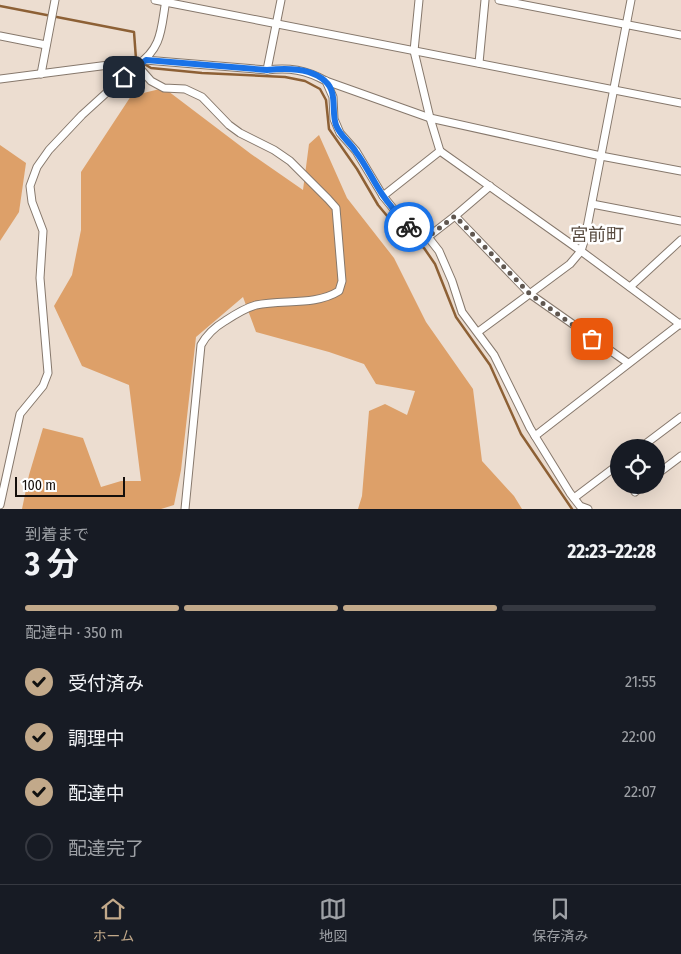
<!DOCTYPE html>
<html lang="ja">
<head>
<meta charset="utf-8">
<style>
  :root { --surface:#171b24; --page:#20242c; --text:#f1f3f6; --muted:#9ea1a6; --line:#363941; --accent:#c2a98a }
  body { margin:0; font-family:"Fira Sans Condensed","Noto Sans JP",sans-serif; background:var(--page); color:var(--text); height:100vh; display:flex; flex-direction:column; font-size:19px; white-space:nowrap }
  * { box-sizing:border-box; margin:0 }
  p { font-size:16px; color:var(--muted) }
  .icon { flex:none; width:28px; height:28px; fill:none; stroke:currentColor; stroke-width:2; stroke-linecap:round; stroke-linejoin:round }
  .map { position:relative; height:509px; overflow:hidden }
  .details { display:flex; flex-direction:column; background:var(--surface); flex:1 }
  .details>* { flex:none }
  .tools { position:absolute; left:610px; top:439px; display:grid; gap:10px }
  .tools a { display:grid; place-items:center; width:55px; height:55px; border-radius:50%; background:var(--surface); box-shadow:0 5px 20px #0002; font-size:25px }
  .scale { position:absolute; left:15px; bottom:12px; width:110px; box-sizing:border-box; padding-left:5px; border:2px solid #150f0b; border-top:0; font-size:14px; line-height:18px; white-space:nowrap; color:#150f0b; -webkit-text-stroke:4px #fff; paint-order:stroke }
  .pin { position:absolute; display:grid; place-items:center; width:42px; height:42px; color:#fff; margin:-21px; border-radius:10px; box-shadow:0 2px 8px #0006 }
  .courier { position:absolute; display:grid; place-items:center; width:50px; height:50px; margin:-25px; border:4px solid #1a73e8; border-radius:50%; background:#fff; color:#222; box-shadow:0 1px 6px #0007 }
  .summary em { font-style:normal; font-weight:700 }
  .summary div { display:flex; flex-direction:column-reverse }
  .summary { display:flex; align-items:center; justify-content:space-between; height:85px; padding:0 25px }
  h1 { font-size:32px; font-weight:700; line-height:38px }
  .bar { display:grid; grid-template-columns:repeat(4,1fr); gap:8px 5px; align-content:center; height:60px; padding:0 25px }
  .bar i { height:6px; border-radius:4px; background:var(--line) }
  .bar .on { background:var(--accent) }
  .bar p { grid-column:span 4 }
  ol { padding:0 25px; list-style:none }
  li { display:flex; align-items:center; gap:15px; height:55px }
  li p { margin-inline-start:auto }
  li .icon { padding:5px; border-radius:50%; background:var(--accent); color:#111; stroke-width:4 }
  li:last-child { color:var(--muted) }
  li i { width:28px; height:28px; border:2px solid var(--line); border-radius:50% }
  .tab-bar { display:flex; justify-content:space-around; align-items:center; height:70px; border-top:1px solid var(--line); background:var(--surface); font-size:14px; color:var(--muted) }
  .tab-bar a { display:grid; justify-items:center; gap:2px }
  .tab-bar .on { color:var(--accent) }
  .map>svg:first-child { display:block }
  .green { fill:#dda069 }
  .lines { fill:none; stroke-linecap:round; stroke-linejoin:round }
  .stream { stroke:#8d6035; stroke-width:2.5 }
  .minor-casing { stroke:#86786c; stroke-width:9 }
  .minor { stroke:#fff; stroke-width:7 }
  .done { stroke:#605750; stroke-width:5; stroke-dasharray:0 9 }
  .route { stroke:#1a73e8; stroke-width:6 }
  .labels { text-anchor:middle; stroke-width:5; stroke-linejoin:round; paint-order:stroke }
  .quarter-label { font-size:18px; fill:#594c41; stroke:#fff }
</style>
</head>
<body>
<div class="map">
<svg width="681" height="509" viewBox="0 0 681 509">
  <rect width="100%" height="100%" fill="#ecddd0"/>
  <g class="green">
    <polygon points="164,88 251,154 303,190 309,144 319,135 347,198 394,258 426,322 473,389 482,461 514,496 522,509 358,509 362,496 369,411 385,404 407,415 415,391 376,384 364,364 329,352 256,332 243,297 196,337 181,470 174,505 161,509 22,509 29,475 43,428 83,438 101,487 121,481 141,481 129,385 82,366 54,306 72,275 81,230 81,172 131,96"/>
    <polygon points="0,145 26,163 19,212 0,241"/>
  </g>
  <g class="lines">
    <polyline class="stream" points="0,6 134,32 136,59 151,68 202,73 285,77 305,81 320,89 326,100 329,129 357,169 378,205 403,235 424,248 435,264 456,317 490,365 521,434 572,509"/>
    <defs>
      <g id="minor">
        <polyline points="155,0 681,103"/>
        <polyline points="419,0 414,51 430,118 440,151 581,251 681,325"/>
        <polyline points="499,0 681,35"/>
        <polyline points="0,36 46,45"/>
        <path d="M145 60 267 70C289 67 306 70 326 81L430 118 601 156 681 171"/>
        <polyline points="479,63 485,0"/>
        <polyline points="267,70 281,0"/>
        <polyline points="41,74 55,0"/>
        <path d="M0 79 124 63 137 65 151 81 164 88 185 89 202 97 229 125 240 133 274 150 290 161 328 199 336 208 342 281 339 291C315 306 283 299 256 305 245 308 234 315 225 321 215 327 207 334 201 345L185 509"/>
        <polyline points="326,81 333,97 334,119 340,133 356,151 383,196 409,228 428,237 439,251 452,281 462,312 494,355 530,428 570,493 580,506 588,509"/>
        <polyline points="383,196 440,151"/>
        <polyline points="592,204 681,221"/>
        <polyline points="455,216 530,294 628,363"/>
        <polyline points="428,237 455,216 490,186"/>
        <polyline points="630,287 681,240"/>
        <polyline points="478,332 570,264 581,251 585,238 631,0"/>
        <polyline points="535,436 681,323"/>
        <polyline points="640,448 681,417"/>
        <polyline points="656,475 681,456"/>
        <polyline points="630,485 635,492 644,485"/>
        <polyline points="574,498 619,464"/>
        <path d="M0 505 20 414 43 386 48 373 40 278 43 231 32 202 30 186 37 167 49 150 82 115 137 65C163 48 161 27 166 0"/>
      </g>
    </defs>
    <use href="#minor" class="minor-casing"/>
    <use href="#minor" class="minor"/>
  </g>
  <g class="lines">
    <polyline class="done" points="409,227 428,237 455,216 530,294 592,339"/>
    <path class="route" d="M124 77 146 60 267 70C285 68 310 67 325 81 338 92 331 111 336 125 340 136 350 142 356 152 366 165 373 181 382 194 390 206 400 217 409 227"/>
  </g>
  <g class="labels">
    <g class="quarter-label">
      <text x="597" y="241">宮前町</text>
    </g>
  </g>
</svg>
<div class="tools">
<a><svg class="icon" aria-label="locate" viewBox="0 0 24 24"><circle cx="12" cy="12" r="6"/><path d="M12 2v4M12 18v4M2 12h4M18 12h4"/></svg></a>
</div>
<div class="scale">100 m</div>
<div class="pin" style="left:592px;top:339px;background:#ea580c"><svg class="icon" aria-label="bag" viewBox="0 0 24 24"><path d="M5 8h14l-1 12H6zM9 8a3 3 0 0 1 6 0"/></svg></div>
<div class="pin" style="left:124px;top:77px;background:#1f2937"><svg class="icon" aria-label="home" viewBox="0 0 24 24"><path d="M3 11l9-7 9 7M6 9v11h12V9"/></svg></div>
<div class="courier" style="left:409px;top:227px"><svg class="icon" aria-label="bike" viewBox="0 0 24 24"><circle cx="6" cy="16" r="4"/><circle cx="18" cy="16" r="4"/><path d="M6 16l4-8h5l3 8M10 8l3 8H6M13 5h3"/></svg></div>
</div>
<section class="details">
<div class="summary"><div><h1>3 分</h1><p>到着まで</p></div><em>22:23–22:28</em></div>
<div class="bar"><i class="on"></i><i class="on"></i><i class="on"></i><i></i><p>配達中 · 350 m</p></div>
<ol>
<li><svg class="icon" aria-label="check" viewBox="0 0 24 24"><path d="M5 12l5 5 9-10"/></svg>受付済み<p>21:55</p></li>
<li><svg class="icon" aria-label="check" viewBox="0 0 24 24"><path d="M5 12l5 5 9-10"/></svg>調理中<p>22:00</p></li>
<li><svg class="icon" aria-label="check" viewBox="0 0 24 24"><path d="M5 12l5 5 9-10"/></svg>配達中<p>22:07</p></li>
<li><i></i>配達完了</li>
</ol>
</section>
<nav class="tab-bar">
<a class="on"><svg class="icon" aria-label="home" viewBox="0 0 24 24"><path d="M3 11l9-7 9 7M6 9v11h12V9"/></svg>ホーム</a>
<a><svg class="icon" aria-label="map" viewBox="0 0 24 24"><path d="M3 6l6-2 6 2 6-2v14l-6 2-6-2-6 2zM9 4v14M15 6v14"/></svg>地図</a>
<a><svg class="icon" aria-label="saved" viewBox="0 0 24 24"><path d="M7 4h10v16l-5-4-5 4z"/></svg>保存済み</a>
</nav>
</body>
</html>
